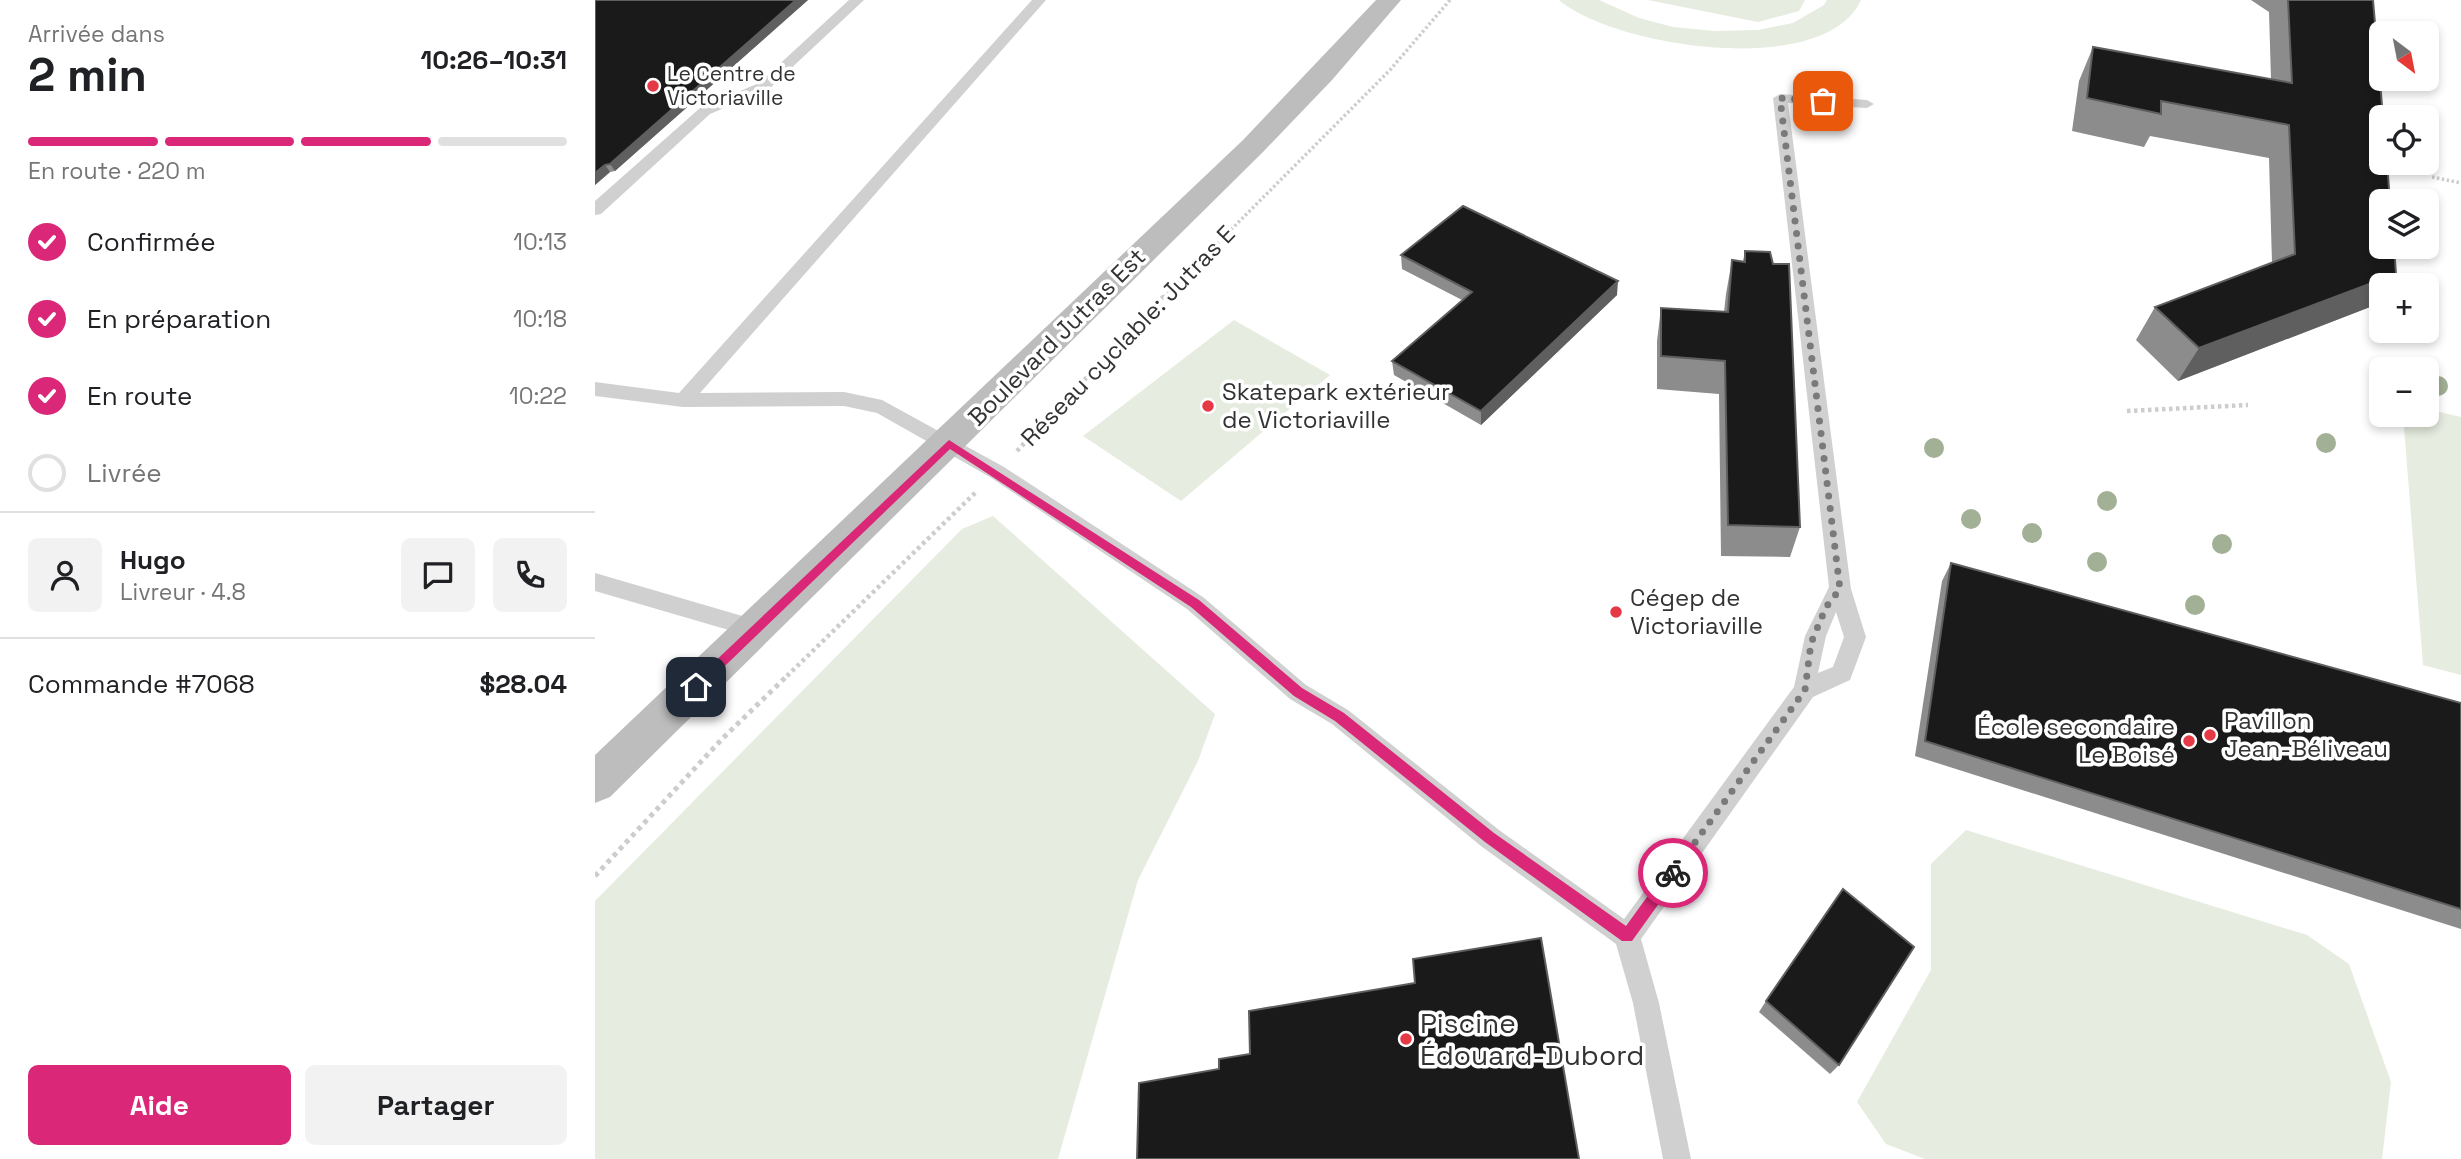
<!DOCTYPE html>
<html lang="fr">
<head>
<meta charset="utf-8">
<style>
  :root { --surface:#fff; --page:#f2f2f2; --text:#202124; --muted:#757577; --line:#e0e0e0; --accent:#db2777 }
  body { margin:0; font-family:"Space Grotesk",sans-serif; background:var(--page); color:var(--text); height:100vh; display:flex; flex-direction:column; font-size:26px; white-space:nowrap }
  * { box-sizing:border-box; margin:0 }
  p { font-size:23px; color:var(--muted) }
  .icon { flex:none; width:38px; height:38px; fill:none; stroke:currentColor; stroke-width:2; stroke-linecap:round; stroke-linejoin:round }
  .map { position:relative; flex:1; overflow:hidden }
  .sheet { display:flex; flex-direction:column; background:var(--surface); width:595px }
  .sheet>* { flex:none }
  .needle { width:46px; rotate:148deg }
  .fabs { position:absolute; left:1774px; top:21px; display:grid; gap:14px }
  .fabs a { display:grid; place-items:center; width:70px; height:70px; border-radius:10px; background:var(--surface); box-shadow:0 4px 10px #0003; font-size:35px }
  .pin { position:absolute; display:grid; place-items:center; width:60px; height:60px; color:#fff; margin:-30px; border-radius:14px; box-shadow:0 4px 10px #0006 }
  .courier { position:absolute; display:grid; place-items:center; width:70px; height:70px; margin:-35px; border:5px solid #db2777; border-radius:50%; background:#fff; color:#222; box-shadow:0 2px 9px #0007 }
  .headline em { font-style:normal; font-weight:800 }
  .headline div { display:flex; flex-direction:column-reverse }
  .headline { display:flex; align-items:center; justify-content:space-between; height:119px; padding:0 28px }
  h1 { font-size:46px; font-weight:800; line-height:52px }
  .bar { display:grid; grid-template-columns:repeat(4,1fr); gap:10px 7px; align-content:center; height:84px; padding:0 28px }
  .bar i { height:9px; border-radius:5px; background:var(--line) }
  .bar .on { background:var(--accent) }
  .bar p { grid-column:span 4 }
  .line { display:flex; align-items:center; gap:18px; padding:0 28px; border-top:2px solid var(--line) }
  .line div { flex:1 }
  .round { display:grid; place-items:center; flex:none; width:74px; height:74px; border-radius:10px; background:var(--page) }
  ol { padding:0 28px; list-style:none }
  li { display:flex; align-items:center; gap:21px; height:77px }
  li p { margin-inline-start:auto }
  li .icon { padding:7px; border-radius:50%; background:var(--accent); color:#fff; stroke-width:4 }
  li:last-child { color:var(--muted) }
  li i { width:38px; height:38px; border:4px solid var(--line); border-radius:50% }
  .button { display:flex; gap:14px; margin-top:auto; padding:14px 28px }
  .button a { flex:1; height:80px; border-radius:10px; background:var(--accent); color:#fff; font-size:28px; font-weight:800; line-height:80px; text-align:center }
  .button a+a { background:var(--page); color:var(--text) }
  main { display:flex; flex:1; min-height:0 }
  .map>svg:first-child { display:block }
  .green { fill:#e6ecdf }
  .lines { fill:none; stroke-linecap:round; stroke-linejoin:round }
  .path-far2 { stroke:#cdcdcd; stroke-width:3.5; stroke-dasharray:2.5 2.5; stroke-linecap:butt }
  .path-far1 { stroke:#cdcdcd; stroke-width:4.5; stroke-dasharray:3.5 3.5; stroke-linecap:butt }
  .path { stroke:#cdcdcd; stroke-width:5; stroke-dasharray:4.5 4.5; stroke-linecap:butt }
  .lane { fill:#d0d0d0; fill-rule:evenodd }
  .secondary { fill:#bdbdbd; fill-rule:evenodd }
  .tree { fill:#a2b095 }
  .wall { fill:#8c8c8c }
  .shaded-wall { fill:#5f5f5f }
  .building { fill:#1a1a1a; stroke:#5f5f5f; stroke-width:2 }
  .route { fill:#db2777 }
  .done { stroke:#7a7a7a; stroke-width:7; stroke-dasharray:0 12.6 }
  .poi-dot { fill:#e63946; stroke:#fff; stroke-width:2.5 }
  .labels { text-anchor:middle; stroke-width:7; stroke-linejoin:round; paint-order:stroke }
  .far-poi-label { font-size:21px; fill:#333; stroke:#fff; text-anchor:start }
  .street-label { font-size:24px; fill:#333; stroke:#fff }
  .poi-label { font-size:24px; fill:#333; stroke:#fff; text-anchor:start }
  .near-poi-label { font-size:28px; fill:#333; stroke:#fff; text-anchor:start }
</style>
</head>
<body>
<main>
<section class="sheet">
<div class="headline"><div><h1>2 min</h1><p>Arrivée dans</p></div><em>10:26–10:31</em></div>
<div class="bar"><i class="on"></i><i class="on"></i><i class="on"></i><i></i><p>En route · 220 m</p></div>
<ol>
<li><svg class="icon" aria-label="check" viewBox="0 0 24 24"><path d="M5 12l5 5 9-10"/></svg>Confirmée<p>10:13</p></li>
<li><svg class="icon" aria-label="check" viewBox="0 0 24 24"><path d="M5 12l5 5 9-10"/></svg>En préparation<p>10:18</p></li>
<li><svg class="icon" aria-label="check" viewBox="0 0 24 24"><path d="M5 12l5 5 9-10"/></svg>En route<p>10:22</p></li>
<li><i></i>Livrée</li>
</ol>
<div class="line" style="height:126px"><a class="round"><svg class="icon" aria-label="person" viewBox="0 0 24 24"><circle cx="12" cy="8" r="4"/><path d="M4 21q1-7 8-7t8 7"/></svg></a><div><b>Hugo</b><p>Livreur · 4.8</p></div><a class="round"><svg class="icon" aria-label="chat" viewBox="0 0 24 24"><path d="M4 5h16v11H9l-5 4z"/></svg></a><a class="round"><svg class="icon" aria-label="phone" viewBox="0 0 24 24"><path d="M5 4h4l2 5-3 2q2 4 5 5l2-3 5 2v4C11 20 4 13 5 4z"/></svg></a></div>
<div class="line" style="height:91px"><div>Commande #7068</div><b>$28.04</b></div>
<div class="button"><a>Aide</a><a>Partager</a></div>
</section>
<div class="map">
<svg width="1866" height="1159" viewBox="0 0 1866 1159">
  <rect width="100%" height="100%" fill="#fff"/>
  <g class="green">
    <path d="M964 0H1004L1044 18 1078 27 1119 31 1163 30 1198 23 1229 5 1232 0H1266C1230 80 1019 47 964 0Z"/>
    <polygon points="1053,0 1210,0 1204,11 1163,22"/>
    <polygon points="639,320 735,375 586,501 488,436"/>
    <polygon points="1832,409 1866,417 1866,675 1828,665 1808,415 1832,415"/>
    <polygon points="398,516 620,714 603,761 543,880 463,1159 0,1159 0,901 367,529"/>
    <polygon points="1371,830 1712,935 1754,964 1796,1082 1787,1159 1330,1159 1291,1144 1262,1102 1336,970 1336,864"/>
  </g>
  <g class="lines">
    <g class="path-far2">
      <polyline points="1837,177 1866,183"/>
      <polyline points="569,297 795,70 855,0"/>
    </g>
    <g class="path-far1">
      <polyline points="1532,411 1653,405"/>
      <polyline points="422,451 570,295"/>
      <polyline points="192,676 381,492"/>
    </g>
    <polyline class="path" points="0,876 127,739 194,674"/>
    <g class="lane">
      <polygon points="254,0 269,0 174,89 115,114 6,214 0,215 0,201 105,108 164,83"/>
      <path d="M437 0H451L105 393 249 392 287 400 409 467 608 597 711 685 753 710 904 830 1029 919 1199 687 1210 636 1234 587 1178 98 1185 94 1272 100 1279 104 1272 108 1193 103 1256 589 1271 637 1255 680 1218 697 1046 939 1064 1003 1096 1159H1068L1038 1003 1021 944 886 846 737 724 695 699 592 609 395 477 282 413 249 406 88 407 0 396V382L84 393ZM1241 612 1249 637 1238 667 1223 673 1231 636Z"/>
      <polygon points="0,573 161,620 169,623 172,629 169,635 161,638 0,591"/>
    </g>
    <polygon class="secondary" points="781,0 806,0 737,80 668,152 15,797 0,803 0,755 648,140"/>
  </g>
  <g class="tree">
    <circle cx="1843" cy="386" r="10"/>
    <circle cx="1731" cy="443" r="10"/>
    <circle cx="1339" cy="448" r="10"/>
    <circle cx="1512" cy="501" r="10"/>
    <circle cx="1376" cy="519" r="10"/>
    <circle cx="1437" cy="533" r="10"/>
    <circle cx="1627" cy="544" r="10"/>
    <circle cx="1502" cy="562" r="10"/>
    <circle cx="1600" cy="605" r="10"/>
  </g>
  <g class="wall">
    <polygon points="0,0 213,0 20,171 15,172 0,185"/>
    <polygon points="1656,0 1778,0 1792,285 1775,307 1583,381 1541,340 1560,307 1677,263 1674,158 1555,136 1549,147 1477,131 1484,81 1498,47 1676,79 1674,12"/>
    <polygon points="1150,251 1205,527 1195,557 1126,556 1124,394 1062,389 1062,341 1066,308 1129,312 1131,294 1137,260 1148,261"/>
    <polygon points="806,255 1022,295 886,425 799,375 797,361 867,300 807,269"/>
    <polygon points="1356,563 1866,703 1866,929 1320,756 1347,581"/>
    <polygon points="1171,1001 1244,1065 1235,1074 1164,1012"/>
  </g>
  <g class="shaded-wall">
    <polygon points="201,0 213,0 20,171 15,164"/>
    <polygon points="10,165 15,172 0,185 0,173"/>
    <polygon points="1801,274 1792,285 1787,285 1787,292 1775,307 1583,381 1604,348"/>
    <polygon points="1023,281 1022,295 886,425 886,411"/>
  </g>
  <g class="building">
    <polygon points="0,0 201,0 15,164 10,165 0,173"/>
    <polygon points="1693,0 1778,0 1788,117 1787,117 1787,163 1792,163 1795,201 1787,201 1787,247 1799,247 1801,274 1604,348 1560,307 1700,254 1694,125 1566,101 1566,114 1492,98 1498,47 1697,83"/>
    <polygon points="868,206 1023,281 886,411 797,361 877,292 806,255"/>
    <polygon points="1150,251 1175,252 1178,264 1194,264 1205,527 1133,525 1130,361 1066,356 1066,308 1133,312 1137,260 1150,262"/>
    <polygon points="1356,563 1866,703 1866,909 1330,741"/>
    <polygon points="1248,889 1319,947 1244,1065 1171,1001"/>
    <polygon points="946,938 984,1159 542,1159 544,1083 624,1069 624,1059 655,1054 654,1011 820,983 818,959"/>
  </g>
  <polygon class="route" points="354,440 604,600 707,688 749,713 899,833 1031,926 1073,868 1083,868 1083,877 1037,941 1027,941 890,842 740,721 699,696 596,607 355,449 105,690 97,690 97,683"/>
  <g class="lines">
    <polyline class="done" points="1078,873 1210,690 1216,643 1231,607 1245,589 1185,98 1228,101"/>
  </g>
  <g class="poi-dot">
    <circle cx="58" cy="86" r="7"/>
    <circle cx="613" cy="406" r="7"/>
    <circle cx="1021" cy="612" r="7"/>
    <circle cx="1615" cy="735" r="7"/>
    <circle cx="1594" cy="741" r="7"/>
    <circle cx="811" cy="1039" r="7"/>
  </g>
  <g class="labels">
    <g class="far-poi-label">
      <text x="72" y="81">Le Centre de<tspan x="72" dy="24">Victoriaville</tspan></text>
    </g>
    <g class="street-label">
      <text transform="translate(533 336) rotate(-46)" y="8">Réseau cyclable: Jutras E</text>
      <text transform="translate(462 337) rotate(-45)" y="8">Boulevard Jutras Est</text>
    </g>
    <g class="poi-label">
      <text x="627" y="400">Skatepark extérieur<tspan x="627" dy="28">de Victoriaville</tspan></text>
      <text x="1035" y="606">Cégep de<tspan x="1035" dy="28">Victoriaville</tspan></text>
      <text x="1629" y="729">Pavillon<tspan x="1629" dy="28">Jean-Béliveau</tspan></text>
      <text x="1580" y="735" text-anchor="end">École secondaire<tspan x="1580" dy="28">Le Boisé</tspan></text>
    </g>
    <g class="near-poi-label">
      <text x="825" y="1033">Piscine<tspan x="825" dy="32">Édouard-Dubord</tspan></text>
    </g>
  </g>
</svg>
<div class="fabs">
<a><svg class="needle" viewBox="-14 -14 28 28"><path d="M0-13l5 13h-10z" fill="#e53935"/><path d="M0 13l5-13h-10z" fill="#757577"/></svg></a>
<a><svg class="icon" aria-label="locate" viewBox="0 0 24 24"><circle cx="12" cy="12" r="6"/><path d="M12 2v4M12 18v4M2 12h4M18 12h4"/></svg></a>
<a><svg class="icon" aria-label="layers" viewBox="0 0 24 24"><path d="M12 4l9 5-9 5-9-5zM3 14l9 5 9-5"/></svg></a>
<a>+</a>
<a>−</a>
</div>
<div class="pin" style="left:1228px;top:101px;background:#ea580c"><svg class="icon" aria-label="bag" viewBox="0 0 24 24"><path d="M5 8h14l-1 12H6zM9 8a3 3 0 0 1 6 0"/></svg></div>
<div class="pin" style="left:101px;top:687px;background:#1f2937"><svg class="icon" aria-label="home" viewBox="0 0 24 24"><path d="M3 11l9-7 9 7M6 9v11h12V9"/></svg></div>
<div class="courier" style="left:1078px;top:873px"><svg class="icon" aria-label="bike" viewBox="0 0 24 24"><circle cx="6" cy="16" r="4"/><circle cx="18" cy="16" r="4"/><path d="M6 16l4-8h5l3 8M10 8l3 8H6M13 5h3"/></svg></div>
</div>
</main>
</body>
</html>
